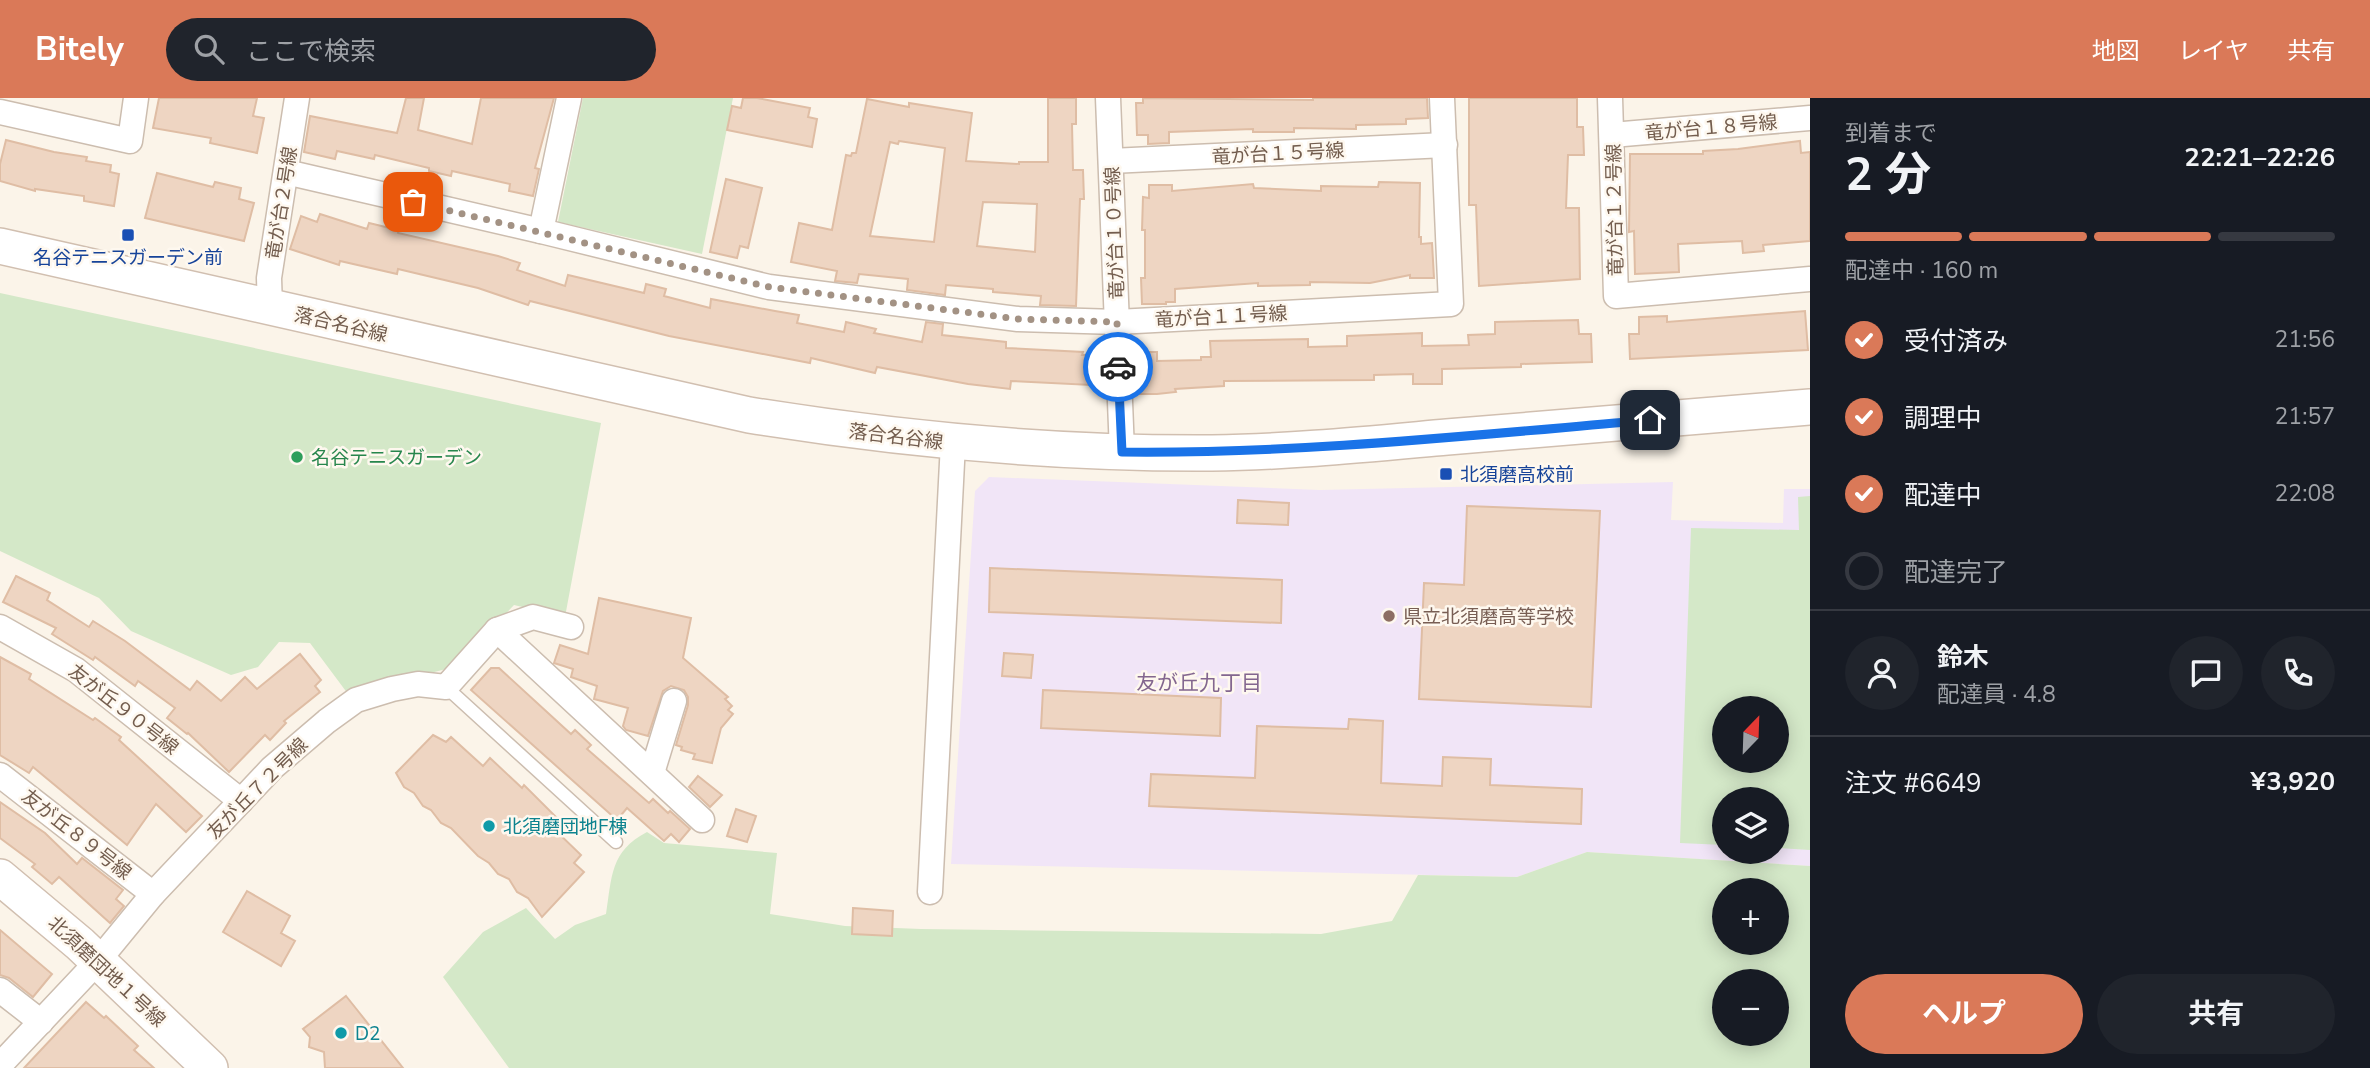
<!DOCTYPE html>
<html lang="ja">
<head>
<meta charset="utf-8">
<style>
  :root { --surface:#171b24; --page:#20242c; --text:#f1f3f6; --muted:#9ea1a6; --line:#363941; --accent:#da7958 }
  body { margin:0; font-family:"Nunito Sans","Noto Sans JP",sans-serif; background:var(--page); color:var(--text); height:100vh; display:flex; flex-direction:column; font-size:26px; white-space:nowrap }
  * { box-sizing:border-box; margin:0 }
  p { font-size:23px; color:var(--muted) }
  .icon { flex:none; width:38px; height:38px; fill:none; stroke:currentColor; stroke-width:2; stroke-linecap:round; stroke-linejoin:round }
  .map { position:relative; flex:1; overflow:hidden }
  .sheet { display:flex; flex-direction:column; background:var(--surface); width:560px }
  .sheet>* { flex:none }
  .needle { width:46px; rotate:23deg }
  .controls { position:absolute; left:1712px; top:598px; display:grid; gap:14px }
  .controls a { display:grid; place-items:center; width:77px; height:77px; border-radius:50%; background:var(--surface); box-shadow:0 4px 18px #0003; font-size:35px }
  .pin { position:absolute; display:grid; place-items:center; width:60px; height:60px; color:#fff; margin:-30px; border-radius:14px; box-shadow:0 4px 10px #0006 }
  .courier { position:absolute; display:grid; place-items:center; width:70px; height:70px; margin:-35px; border:5px solid #1a73e8; border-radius:50%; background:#fff; color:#222; box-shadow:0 2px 9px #0007 }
  .headline em { font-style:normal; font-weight:700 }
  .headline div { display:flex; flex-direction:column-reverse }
  .headline { display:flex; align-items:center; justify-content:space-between; height:119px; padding:0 35px }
  h1 { font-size:46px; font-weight:700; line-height:52px }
  .bar { display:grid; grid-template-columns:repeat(4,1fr); gap:10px 7px; align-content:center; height:84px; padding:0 35px }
  .bar i { height:9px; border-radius:5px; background:var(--line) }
  .bar .on { background:var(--accent) }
  .bar p { grid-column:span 4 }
  .line { display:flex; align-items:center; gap:18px; padding:0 35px; border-top:2px solid var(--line) }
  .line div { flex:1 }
  .round { display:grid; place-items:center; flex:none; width:74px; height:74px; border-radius:37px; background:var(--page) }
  ol { padding:0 35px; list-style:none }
  li { display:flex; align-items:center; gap:21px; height:77px }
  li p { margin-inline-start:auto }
  li .icon { padding:7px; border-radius:50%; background:var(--accent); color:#fff; stroke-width:4 }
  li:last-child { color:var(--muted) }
  li i { width:38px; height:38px; border:4px solid var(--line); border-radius:50% }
  .button { display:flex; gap:14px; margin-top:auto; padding:14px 35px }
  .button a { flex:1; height:80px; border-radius:42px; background:var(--accent); color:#fff; font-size:28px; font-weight:700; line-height:80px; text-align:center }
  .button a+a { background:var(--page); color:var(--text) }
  header { display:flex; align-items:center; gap:42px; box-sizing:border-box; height:98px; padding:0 35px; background:var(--accent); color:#fff }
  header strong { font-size:33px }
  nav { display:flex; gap:38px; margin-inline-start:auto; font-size:24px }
  .search { width:490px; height:63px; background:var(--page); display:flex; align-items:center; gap:18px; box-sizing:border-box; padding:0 24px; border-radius:38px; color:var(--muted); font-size:26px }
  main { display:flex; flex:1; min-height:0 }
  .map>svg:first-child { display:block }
  .education { fill:#f1e5f7; fill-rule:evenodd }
  .green { fill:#d4e8c8; fill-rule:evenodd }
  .building { fill:#eed5c2; stroke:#dfbda4; stroke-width:2; fill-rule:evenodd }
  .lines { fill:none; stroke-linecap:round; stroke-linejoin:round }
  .lane-casing { stroke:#ccbdaf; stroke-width:15 }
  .street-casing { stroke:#ccbdaf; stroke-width:27 }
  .secondary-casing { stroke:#d1bfb0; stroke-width:38 }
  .lane { stroke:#fff; stroke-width:12 }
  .street { stroke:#fff; stroke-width:24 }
  .secondary { stroke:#fff; stroke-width:35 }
  .done { stroke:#a39284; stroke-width:7; stroke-dasharray:0 12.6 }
  .route { stroke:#1a73e8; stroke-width:9 }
  .transit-dot { fill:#1a4fb4; stroke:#fef8ef; stroke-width:2.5 }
  .leisure-dot { fill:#2e9e5b; stroke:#fef8ef; stroke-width:2.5 }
  .education-dot { fill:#8d6e63; stroke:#fef8ef; stroke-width:2.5 }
  .culture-dot { fill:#0f9aa8; stroke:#fef8ef; stroke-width:2.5 }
  .labels { text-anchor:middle; stroke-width:5; stroke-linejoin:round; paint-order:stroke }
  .street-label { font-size:19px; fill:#735d4e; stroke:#fef8ef }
  .transit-label { font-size:19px; fill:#164399; stroke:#fef8ef }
  .leisure-label { font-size:19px; fill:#27864d; stroke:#fef8ef; text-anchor:start }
  .education-label { font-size:19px; fill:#785e54; stroke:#fef8ef; text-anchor:start }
  .culture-label { font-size:19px; fill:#0d838f; stroke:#fef8ef; text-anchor:start }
  .neighbourhood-label { font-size:21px; fill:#83668f; stroke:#fef8ef }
</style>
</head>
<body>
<header>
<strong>Bitely</strong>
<div class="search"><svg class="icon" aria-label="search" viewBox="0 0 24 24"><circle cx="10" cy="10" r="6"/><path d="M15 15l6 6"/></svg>ここで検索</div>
<nav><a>地図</a><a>レイヤ</a><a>共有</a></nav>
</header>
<main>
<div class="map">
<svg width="1810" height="970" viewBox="0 0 1810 970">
  <rect width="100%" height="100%" fill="#fbf4e9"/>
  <path class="education" d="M989 379 1320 392 1673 384 1671 422 1783 425 1784 391H1810V768L1587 754 1517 779 951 766 975 393ZM1724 611H1776V663H1724ZM1724 702H1776V754H1724Z"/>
  <g class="green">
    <polygon points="583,0 733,0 702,156 558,124"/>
    <polygon points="0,195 601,325 565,519 514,507 454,569 348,596 310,545 279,544 258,569 231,577 131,533 99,500 0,453"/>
    <path d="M1810 398V752L1776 750V702H1724V747L1680 745 1691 430 1799 432 1798 399ZM1724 611H1776V663H1724Z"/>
    <path d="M647 734 664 745 777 755 770 816 845 828 921 831 1321 836 1392 823 1418 777 1517 779 1587 754 1810 768V970H509L443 879 483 834 526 810 555 841 575 827 606 816C612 779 610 753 647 734ZM1724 793H1776V845H1724ZM1724 884H1776V936H1724Z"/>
  </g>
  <g class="building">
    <polygon points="159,0 257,0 253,18 264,20 257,55 210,45 211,40 153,30"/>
    <polygon points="406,0 424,0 418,32 472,46 481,0 554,0 535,70 539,71 533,98 509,93 510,86 452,73 451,78 429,73 429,70 375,57 374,61 337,53 335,61 304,54 310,18 397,35"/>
    <polygon points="743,0 757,0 810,10 808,19 817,21 812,49 727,32 732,8 741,10"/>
    <path d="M1048 0H1076V26H1072L1073 72H1083L1084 101H1080L1076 208 1040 207 1041 198 993 194V191L946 187 945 197 907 192 908 181 859 176 857 185 835 183 837 173 791 164 799 125 832 132 846 57 851 58 852 55H856L867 1 909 9V5L972 15 966 63 1019 66V64H1048ZM899 43 945 50 934 144 870 138 890 44 898 46ZM983 104 1037 106 1035 154 977 148Z"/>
    <polygon points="1143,0 1313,2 1313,0 1427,0 1428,20 1406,21 1406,26 1356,27 1356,31 1294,30 1294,34 1253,34 1253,31 1169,34 1169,45 1148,46 1148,37 1137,37 1136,5 1143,5"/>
    <polygon points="1469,0 1577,0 1577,29 1583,29 1584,57 1568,57 1566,110 1579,110 1580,181 1479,188 1476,107 1469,107"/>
    <polygon points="6,42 54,54 87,59 86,63 111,67 110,74 119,76 114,108 84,103 84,98 35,91 35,93 0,83 0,66"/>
    <polygon points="1800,43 1801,55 1810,54 1810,143 1763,147 1764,153 1743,155 1742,143 1678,146 1679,174 1635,176 1634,133 1629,134 1630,56 1703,56 1703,53 1738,51"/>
    <polygon points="157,75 213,89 215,84 241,90 239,101 254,105 244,143 145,120"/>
    <polygon points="726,81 762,90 748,150 740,148 737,160 710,154"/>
    <polygon points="1379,84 1420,85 1419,139 1421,139 1421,146 1432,145 1434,180 1410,180 1410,177 1370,185 1310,184 1310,187 1258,188 1258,185 1175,191 1175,204 1166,204 1166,206 1142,206 1141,180 1145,180 1145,132 1142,132 1143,99 1149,100 1149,87 1172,87 1172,93 1253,86 1254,90 1321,93 1321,88 1378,89"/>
    <polygon points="320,116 367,131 369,125 398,132 398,135 498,158 520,165 517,172 565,188 568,177 644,195 646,186 666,191 664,198 710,210 711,201 775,213 799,217 797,225 844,234 846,224 876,231 874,235 922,244 926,224 943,226 942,237 1006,244 1006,250 1083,254 1082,257 1092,257 1091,287 1011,283 1010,291 968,286 877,269 875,275 811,260 810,265 669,238 530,203 528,207 478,190 398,171 397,176 340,163 339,167 290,151 301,118 317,124"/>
    <polygon points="1805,213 1808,252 1630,261 1629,236 1639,236 1639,219 1667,218 1667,224"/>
    <polygon points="1578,222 1579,236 1591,236 1592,264 1521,266 1521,269 1442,271 1442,286 1413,286 1413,276 1374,277 1374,282 1224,283 1224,288 1175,291 1176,294 1157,296 1135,296 1133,254 1157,254 1157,263 1201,262 1201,259 1211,259 1210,243 1308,241 1308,249 1347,248 1347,238 1422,235 1422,248 1469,247 1468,237 1495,236 1495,224"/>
    <polygon points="1238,402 1289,405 1288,427 1237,425"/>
    <polygon points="1467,408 1600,413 1591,609 1419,601 1424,485 1464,487"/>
    <polygon points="990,470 1282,482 1281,525 989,514"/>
    <polygon points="16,478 50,495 47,502 89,529 93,523 125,543 190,592 197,583 221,603 245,579 257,591 300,556 321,582 315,588 320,594 284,623 286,625 270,642 265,637 229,674 188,635 187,636 167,620 175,610 138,583 135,588 95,559 93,562 52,536 56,530 3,504"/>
    <polygon points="599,500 691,520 683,560 728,599 725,601 732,608 728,612 733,616 721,630 712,665 693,661 695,656 681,652 682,649 676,647 688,607 688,599 684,592 671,588 663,593 648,638 626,632 623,628 628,610 594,601 597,588 571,579 573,571 554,565 560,547 588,556"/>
    <polygon points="1004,555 1033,557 1031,580 1002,578"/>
    <polygon points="0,559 31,576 29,581 93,622 95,620 121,639 119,642 202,718 186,734 156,706 127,747 33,669 29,675 0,657"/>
    <polygon points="491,570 499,570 571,636 575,632 591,647 587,651 649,705 653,701 668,715 670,713 690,731 679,744 671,736 664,743 627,710 617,722 471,592"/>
    <polygon points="1043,592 1221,600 1220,638 1041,630"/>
    <polygon points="1349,621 1383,623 1381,685 1442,688 1443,659 1491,661 1490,687 1582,691 1581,726 1149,708 1151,676 1255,680 1257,628 1348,631"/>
    <polygon points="433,637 446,644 451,639 483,668 490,660 522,690 524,687 561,724 554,731 581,757 574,765 584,774 542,819 528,800 517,794 509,781 498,776 489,765 478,758 451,730 441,725 431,712 423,708 414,695 404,689 396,675"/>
    <polygon points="698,678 722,697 710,709 689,689"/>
    <polygon points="0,704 45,735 77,766 82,760 123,792 116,801 124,808 110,825 59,779 52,786 32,769 35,766 0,740"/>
    <polygon points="736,711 756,718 747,744 727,738"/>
    <polygon points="247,793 290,818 281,835 295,843 281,868 223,834"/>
    <polygon points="853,810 893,813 892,838 852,836"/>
    <polygon points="0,832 52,876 33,899 9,880 0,877"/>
    <polygon points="346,898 358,913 403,970 325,970 324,954 309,949 310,939 303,931"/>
    <polygon points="86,904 104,920 106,918 138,948 134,952 154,970 24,970"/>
  </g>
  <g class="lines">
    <defs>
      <polyline id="lane" points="446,589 616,744"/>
      <g id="street">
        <polyline points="1108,0 1122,354"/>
        <polyline points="1610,0 1616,198 1810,181"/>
        <polyline points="0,14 130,43 136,0"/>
        <polyline points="1612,37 1810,20"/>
        <polyline points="1111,63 1445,47"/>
        <polyline points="286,74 541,133 569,0"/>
        <polyline points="541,133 769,189 1018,221 1117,224 1451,206 1442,0"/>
        <polyline points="270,210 269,180 297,0"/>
        <polyline points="0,529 76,572 241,703"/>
        <polyline points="497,532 702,722"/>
        <polyline points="652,675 674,603"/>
        <polyline points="0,677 153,796"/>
        <polyline points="930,794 953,345"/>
        <polyline points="0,892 41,924"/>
        <polyline points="0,967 98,863 153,796 241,703 272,670 327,623 356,602 392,591 418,586 446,589 497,532 533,519 571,529"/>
      </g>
      <g id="secondary">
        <path d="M0 148 749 317C904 342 1054 356 1212 355 1291 354 1369 346 1447 339 1568 329 1689 319 1810 309"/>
        <polyline points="0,779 80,846 210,970"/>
      </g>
    </defs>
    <use href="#lane" class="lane-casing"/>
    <use href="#street" class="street-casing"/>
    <use href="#secondary" class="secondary-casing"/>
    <use href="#lane" class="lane"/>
    <use href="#street" class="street"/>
    <use href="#secondary" class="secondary"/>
  </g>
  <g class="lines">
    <polyline class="done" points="413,104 769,189 1018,221 1117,224 1118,269"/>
    <path class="route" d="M1118 269 1122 354C1298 356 1474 337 1650 322"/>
  </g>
  <g class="transit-dot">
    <rect x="121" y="130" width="14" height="14" rx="3.5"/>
    <rect x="1439" y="369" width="14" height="14" rx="3.5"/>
  </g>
  <circle class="leisure-dot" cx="297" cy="359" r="7"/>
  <circle class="education-dot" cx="1389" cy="518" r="7"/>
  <g class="culture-dot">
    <circle cx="489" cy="728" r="7"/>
    <circle cx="341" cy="935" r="7"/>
  </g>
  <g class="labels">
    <g class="street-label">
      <text transform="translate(1711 29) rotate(-5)" y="7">竜が台１８号線</text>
      <text transform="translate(1278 55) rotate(-3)" y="7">竜が台１５号線</text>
      <text transform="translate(281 105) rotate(-81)" y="7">竜が台２号線</text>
      <text transform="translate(1614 112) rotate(-91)" y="7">竜が台１２号線</text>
      <text transform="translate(1114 135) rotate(-92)" y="7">竜が台１０号線</text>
      <text transform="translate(1221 218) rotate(-3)" y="7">竜が台１１号線</text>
      <text transform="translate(341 226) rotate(13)" y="7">落合名谷線</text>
      <text transform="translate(896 338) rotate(7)" y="7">落合名谷線</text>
      <text transform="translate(124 611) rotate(38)" y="7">友が丘９０号線</text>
      <text transform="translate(257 690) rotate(-45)" y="7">友が丘７２号線</text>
      <text transform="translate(77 736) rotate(38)" y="7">友が丘８９号線</text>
      <text transform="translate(107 873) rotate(43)" y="7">北須磨団地１号線</text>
    </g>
    <g class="transit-label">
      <text x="128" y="166">名谷テニスガーデン前</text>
      <text x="1460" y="383" text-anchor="start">北須磨高校前</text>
    </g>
    <g class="leisure-label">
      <text x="311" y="366">名谷テニスガーデン</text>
    </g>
    <g class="education-label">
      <text x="1403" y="525">県立北須磨高等学校</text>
    </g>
    <g class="culture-label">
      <text x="503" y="735">北須磨団地F棟</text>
      <text x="355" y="942">D2</text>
    </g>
    <g class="neighbourhood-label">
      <text x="1199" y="592">友が丘九丁目</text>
    </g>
  </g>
</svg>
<div class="controls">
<a><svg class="needle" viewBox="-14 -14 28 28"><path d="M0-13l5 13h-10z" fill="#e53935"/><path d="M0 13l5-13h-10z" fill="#9ea1a6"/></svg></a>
<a><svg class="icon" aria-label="layers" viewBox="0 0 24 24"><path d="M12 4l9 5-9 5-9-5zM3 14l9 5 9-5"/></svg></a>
<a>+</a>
<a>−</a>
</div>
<div class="pin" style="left:413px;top:104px;background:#ea580c"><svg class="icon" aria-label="bag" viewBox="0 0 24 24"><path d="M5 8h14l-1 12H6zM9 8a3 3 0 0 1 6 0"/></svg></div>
<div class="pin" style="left:1650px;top:322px;background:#1f2937"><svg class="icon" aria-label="home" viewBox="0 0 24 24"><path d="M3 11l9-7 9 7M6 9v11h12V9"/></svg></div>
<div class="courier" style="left:1118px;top:269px"><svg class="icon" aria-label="car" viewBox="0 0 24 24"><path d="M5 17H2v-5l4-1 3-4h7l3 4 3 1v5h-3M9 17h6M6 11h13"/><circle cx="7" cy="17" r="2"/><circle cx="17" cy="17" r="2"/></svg></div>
</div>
<section class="sheet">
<div class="headline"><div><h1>2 分</h1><p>到着まで</p></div><em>22:21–22:26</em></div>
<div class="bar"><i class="on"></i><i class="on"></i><i class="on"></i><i></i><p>配達中 · 160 m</p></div>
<ol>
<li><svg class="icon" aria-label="check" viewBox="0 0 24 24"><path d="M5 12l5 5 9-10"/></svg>受付済み<p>21:56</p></li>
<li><svg class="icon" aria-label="check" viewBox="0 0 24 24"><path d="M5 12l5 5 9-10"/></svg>調理中<p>21:57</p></li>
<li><svg class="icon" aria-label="check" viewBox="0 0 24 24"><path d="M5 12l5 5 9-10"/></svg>配達中<p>22:08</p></li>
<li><i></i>配達完了</li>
</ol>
<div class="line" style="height:126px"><a class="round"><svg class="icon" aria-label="person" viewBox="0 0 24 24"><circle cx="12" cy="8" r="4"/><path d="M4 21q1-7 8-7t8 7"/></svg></a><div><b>鈴木</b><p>配達員 · 4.8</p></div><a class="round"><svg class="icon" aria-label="chat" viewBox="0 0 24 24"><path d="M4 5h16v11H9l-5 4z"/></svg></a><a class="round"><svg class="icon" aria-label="phone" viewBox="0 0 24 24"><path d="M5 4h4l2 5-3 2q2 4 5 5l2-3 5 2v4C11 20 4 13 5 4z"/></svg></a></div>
<div class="line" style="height:91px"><div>注文 #6649</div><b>¥3,920</b></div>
<div class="button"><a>ヘルプ</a><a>共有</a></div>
</section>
</main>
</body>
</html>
